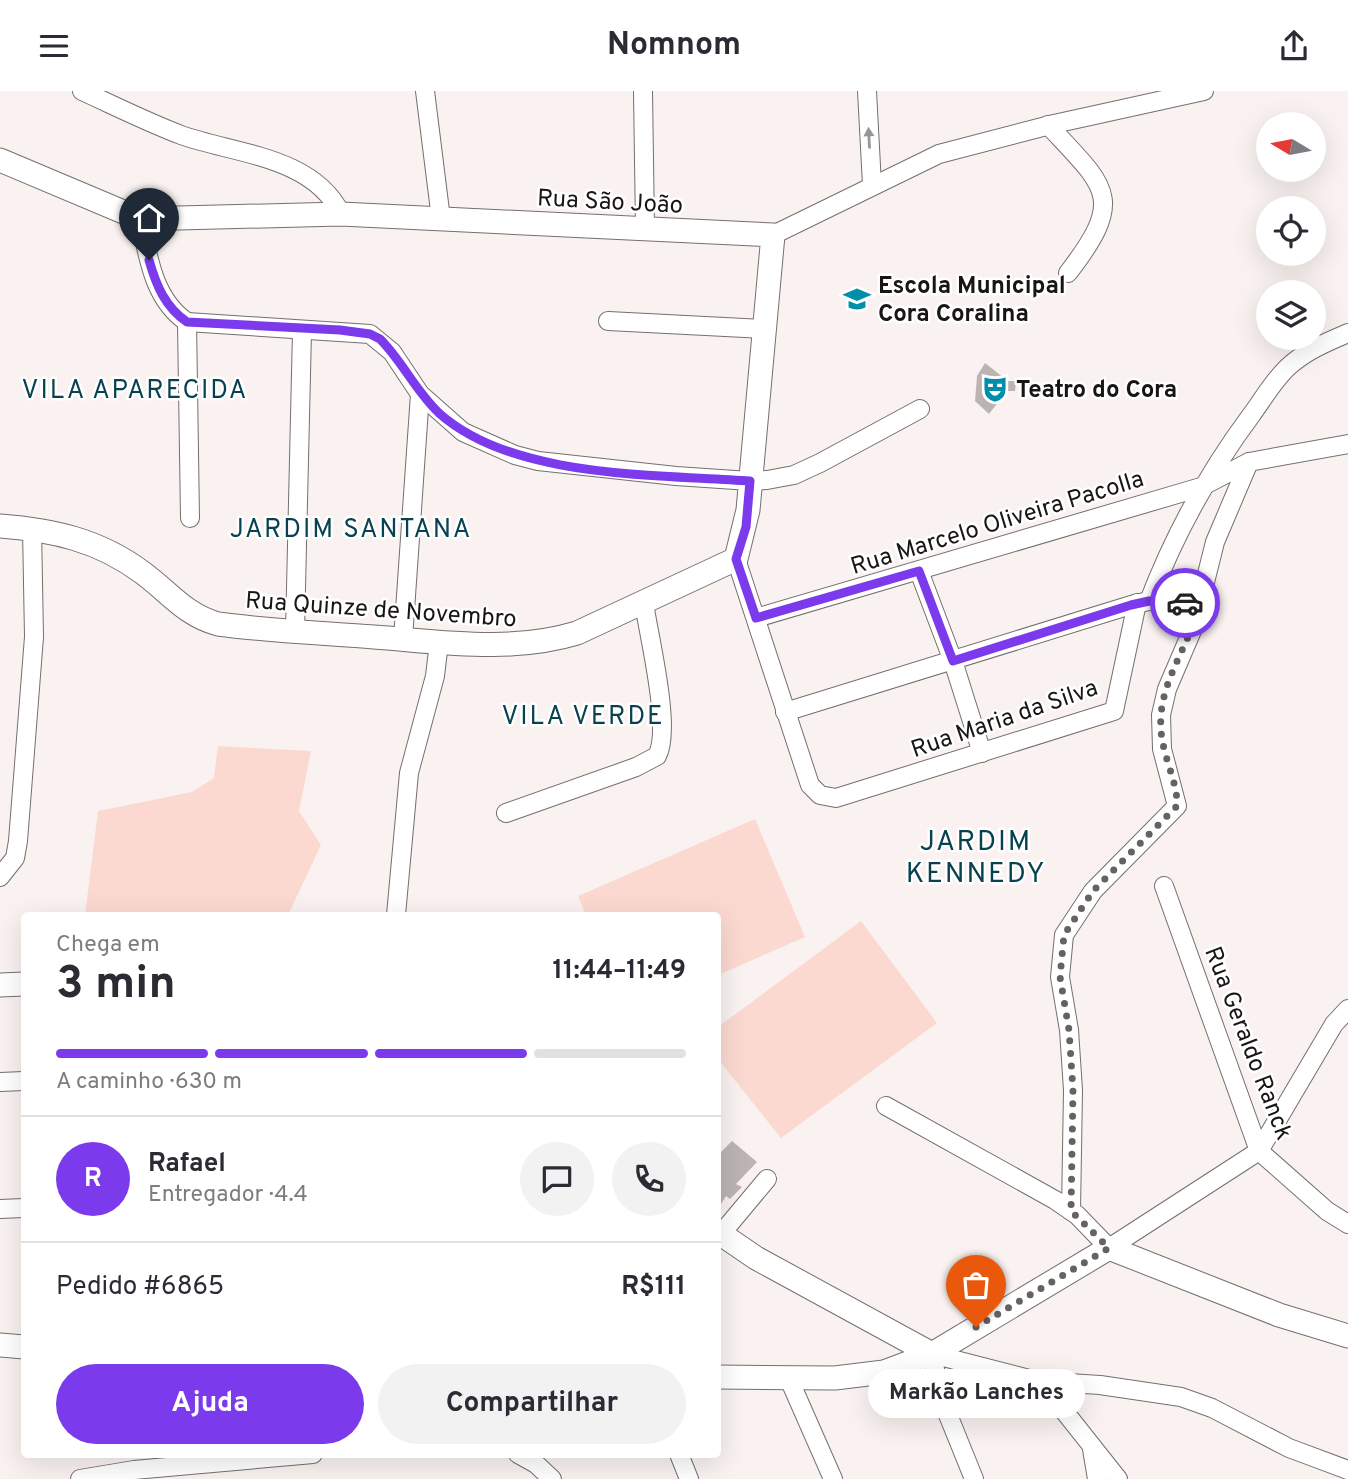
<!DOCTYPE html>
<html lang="pt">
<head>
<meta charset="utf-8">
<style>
  :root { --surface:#fff; --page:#f2f2f3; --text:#2b2b33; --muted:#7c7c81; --line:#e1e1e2; --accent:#7c3aed }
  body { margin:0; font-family:Overpass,sans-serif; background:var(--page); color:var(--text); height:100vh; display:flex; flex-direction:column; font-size:26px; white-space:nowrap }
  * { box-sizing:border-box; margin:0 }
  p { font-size:23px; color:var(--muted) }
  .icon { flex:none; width:38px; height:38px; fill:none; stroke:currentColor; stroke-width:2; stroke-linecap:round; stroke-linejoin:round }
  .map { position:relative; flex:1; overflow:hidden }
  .sheet { position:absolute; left:21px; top:821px; width:700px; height:546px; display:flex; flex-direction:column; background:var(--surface); border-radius:7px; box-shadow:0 7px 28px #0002 }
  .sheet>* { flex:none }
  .needle { width:46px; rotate:280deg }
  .buttons { position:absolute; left:1256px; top:21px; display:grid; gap:14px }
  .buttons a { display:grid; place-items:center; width:70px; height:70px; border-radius:50%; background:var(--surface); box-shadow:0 7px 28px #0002; font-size:35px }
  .pin { position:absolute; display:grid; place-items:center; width:60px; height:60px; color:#fff; margin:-72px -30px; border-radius:50% 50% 50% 0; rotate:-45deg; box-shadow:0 0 7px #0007 }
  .pin .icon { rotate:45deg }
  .courier { position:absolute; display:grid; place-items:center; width:70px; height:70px; margin:-35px; border:5px solid #7c3aed; border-radius:50%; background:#fff; color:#222; box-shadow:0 2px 9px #0007 }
  .bubble { position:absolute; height:49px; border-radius:24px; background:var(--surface); box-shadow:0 7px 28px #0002; font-size:23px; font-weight:700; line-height:49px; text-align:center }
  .overview em { font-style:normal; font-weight:700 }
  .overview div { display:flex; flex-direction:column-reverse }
  .overview { display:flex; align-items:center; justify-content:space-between; height:119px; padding:0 35px }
  h1 { font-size:46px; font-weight:700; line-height:52px }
  .bar { display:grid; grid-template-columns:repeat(4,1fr); gap:10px 7px; align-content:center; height:84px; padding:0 35px }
  .bar i { height:9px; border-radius:5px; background:var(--line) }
  .bar .active { background:var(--accent) }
  .bar p { grid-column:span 4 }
  .line { display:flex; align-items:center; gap:18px; padding:0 35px; border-top:2px solid var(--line) }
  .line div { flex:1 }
  .round { display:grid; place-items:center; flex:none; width:74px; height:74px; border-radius:37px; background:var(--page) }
  .cta { display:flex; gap:14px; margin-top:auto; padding:14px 35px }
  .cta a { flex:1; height:80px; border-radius:42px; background:var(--accent); color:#fff; font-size:28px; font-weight:700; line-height:80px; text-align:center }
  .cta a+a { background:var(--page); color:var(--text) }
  header { display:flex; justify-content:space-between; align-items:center; height:91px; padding:0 35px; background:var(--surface); font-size:32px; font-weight:700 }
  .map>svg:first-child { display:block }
  .green { fill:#fbd9d1 }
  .building { fill:#bbb4b3 }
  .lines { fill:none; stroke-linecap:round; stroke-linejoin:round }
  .street-casing { stroke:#756f6d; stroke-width:20 }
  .secondary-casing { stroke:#756f6d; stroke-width:25 }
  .street { stroke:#fff; stroke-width:18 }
  .secondary { stroke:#fff; stroke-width:23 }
  .oneway { fill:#979696 }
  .done { stroke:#676262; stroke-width:7; stroke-dasharray:0 12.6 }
  .route { stroke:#7c3aed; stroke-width:9 }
  .labels { text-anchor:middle; stroke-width:5; stroke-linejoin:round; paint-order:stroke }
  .street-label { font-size:24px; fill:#181515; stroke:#fff }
  .poi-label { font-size:24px; font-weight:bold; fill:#181515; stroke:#fff; text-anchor:start }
  .neighbourhood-label { font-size:26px; letter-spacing:2px; fill:#084250; stroke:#fff }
  .quarter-label { font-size:28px; letter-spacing:2px; fill:#084250; stroke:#fff }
</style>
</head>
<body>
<header><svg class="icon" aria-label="menu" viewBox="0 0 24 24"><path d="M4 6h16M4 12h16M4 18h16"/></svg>Nomnom<svg class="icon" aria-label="share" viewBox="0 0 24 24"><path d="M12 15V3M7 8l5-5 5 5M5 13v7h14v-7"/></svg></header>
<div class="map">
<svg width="1348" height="1388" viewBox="0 0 1348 1388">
  <rect width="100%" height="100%" fill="#f9f2f0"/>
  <g class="green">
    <polygon points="218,655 311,660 299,720 321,754 288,824 85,824 98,720 192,701 214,687"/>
    <polygon points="755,728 805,846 718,884 718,824 586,824 578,805"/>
    <polygon points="861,830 937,932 781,1047 718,968 718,936"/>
  </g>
  <g class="building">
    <polygon points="985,272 1008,290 1016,290 1015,300 1007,300 989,323 975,310 977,285"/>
    <polygon points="732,1050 757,1071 736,1093 742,1096 730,1108 726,1105 718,1118 718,1064"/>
  </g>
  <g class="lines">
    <defs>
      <g id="street">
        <path d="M82 0C115 15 147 31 181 44 234 63 313 65 341 123"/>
        <polyline points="425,0 441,128"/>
        <polyline points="643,0 645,138"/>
        <polyline points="867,0 872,94"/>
        <path d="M1048 34C1107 97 1126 107 1068 182"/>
        <path d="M140 128C148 165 153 208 187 231L370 243 392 261 420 303 463 341 515 364 538 370 676 385 750 390 767 389 794 384 820 372 920 318"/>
        <polyline points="773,144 939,63 1054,33 1204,0"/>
        <polyline points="608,230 766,238"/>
        <polyline points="187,231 190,427"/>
        <polyline points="736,468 810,694 820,704 836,707 1114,620 1137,512"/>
        <polyline points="919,480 953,570 982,662"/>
        <path d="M1149 510C1175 442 1208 382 1252 323 1263 308 1274 289 1288 276 1305 260 1327 251 1348 242"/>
        <polyline points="756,527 1201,396 1249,371 1348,353"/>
        <polyline points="295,540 302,240"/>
        <polyline points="403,548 420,303"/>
        <polyline points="785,621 1131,514 1149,510 1199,513"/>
        <path d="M506 722 636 676 657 665C672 639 649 546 644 512"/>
        <polyline points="0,786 15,767 18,750 34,546 32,437"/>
        <polyline points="1164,795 1259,1060 1327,1120 1348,1133"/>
        <polyline points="396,824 409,682 435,585 439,551"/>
        <polyline points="0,991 24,990"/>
        <polyline points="886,1015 1055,1109 1077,1124 1109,1157 1259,1060 1334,933 1348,918"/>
        <polyline points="0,1118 24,1117"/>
        <polyline points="1071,1120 1073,999 1069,939 1060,886 1064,844 1093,800 1177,715 1162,658 1161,624 1167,598 1194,535 1215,451 1249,371"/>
        <polyline points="721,1143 767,1088"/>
        <polyline points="789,1288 833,1388"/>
        <polyline points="1037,1290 1053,1306 1118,1388"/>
        <polyline points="1092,1358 1097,1388"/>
        <polyline points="518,1363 536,1373 552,1388"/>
        <polyline points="679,1363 689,1388"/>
        <polyline points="80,1388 134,1379 313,1363"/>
        <polyline points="974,1388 940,1304 932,1263 1037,1290 1100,1294 1181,1306 1212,1317 1289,1357 1348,1379"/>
      </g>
      <g id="secondary">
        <path d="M0 69 140 128 341 123 773 144 748 419 736 468 577 542C511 562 442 551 374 546 322 542 270 540 218 533 185 524 169 501 143 482 99 449 53 439 0 435"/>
        <polyline points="0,894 24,893"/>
        <polyline points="718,1141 756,1167 932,1263"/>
        <polyline points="0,1254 24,1256"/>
        <polyline points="718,1286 835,1287 884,1281 932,1263 1109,1157 1279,1224 1348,1245"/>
      </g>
    </defs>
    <use href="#street" class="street-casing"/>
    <use href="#secondary" class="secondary-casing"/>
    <use href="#street" class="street"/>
    <use href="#secondary" class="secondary"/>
  </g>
  <defs><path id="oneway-solid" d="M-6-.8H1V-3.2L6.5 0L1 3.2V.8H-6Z" transform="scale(1.75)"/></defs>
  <use class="oneway" href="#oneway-solid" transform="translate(869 47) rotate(-93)"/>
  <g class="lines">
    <path class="done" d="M976 1236 1109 1157 1071 1120 1073 999 1069 939 1060 886 1064 844 1093 800 1177 715C1178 687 1158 660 1161 625 1163 586 1191 551 1199 513L1185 512"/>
    <path class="route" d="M149 169C156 194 165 216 187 231L340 239 370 243 380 248C403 271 416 301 440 323 514 388 656 383 750 390L746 436 736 468 756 527 919 480 953 570 1131 514 1149 510 1185 512"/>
  </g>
  <defs>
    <symbol id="school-bare" viewBox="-9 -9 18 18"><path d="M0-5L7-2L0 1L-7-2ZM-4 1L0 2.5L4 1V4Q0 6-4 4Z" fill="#008eab" stroke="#fff" stroke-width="2.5" paint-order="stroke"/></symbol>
    <symbol id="theatre-bare" viewBox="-9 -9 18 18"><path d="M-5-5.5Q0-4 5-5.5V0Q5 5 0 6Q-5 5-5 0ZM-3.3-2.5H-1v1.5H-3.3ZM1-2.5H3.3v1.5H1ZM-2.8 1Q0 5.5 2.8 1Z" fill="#008eab" stroke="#fff" stroke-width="2.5" paint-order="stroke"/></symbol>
  </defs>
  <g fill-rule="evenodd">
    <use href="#school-bare" x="838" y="189" width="38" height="38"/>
    <use href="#theatre-bare" x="976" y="279" width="38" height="38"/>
  </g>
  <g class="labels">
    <g class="street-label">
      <text transform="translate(610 110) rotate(3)" y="8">Rua São João</text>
      <text transform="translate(997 431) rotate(-17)" y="8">Rua Marcelo Oliveira Pacolla</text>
      <text transform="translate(381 518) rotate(4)" y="8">Rua Quinze de Novembro</text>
      <text transform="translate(1004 627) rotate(-19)" y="8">Rua Maria da Silva</text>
      <text transform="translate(1249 952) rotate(69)" y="8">Rua Geraldo Ranck</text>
    </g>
    <g class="poi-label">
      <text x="878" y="202">Escola Municipal<tspan x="878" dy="28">Cora Coralina</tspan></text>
      <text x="1016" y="306">Teatro do Cora</text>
    </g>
    <g class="neighbourhood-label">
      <text x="135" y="307">VILA APARECIDA</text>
      <text x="351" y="446">JARDIM SANTANA</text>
      <text x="583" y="633">VILA VERDE</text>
    </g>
    <g class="quarter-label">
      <text x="976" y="759">JARDIM<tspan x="976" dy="32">KENNEDY</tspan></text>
    </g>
  </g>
</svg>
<div class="buttons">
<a><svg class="needle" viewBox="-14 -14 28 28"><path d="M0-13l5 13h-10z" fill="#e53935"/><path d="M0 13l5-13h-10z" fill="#7c7c81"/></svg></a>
<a><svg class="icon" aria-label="locate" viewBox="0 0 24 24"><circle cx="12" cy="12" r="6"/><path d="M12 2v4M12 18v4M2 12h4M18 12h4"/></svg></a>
<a><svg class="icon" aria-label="layers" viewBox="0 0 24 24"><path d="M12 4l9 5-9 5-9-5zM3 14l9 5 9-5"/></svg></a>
</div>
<div class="pin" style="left:976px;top:1236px;background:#ea580c"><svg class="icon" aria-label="bag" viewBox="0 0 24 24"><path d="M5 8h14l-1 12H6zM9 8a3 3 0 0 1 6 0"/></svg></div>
<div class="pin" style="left:149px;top:169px;background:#1f2937"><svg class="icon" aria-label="home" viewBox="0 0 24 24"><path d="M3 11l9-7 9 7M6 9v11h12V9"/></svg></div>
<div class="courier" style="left:1185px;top:512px"><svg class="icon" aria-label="car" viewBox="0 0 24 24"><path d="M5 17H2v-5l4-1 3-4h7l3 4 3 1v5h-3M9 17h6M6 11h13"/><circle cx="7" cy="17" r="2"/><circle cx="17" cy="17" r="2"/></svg></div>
<div class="bubble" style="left:868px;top:1278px;width:217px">Markão Lanches</div>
<section class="sheet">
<div class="overview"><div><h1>3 min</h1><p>Chega em</p></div><em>11:44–11:49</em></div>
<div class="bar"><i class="active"></i><i class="active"></i><i class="active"></i><i></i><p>A caminho · 630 m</p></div>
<div class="line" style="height:126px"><b class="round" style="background:var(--accent);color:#fff">R</b><div><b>Rafael</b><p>Entregador · 4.4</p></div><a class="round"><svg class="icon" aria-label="chat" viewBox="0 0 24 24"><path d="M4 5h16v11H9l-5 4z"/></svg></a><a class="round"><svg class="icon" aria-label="phone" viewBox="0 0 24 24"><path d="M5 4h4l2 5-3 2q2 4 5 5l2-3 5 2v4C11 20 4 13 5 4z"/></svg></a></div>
<div class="line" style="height:91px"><div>Pedido #6865</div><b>R$111</b></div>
<div class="cta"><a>Ajuda</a><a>Compartilhar</a></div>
</section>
</div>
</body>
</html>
